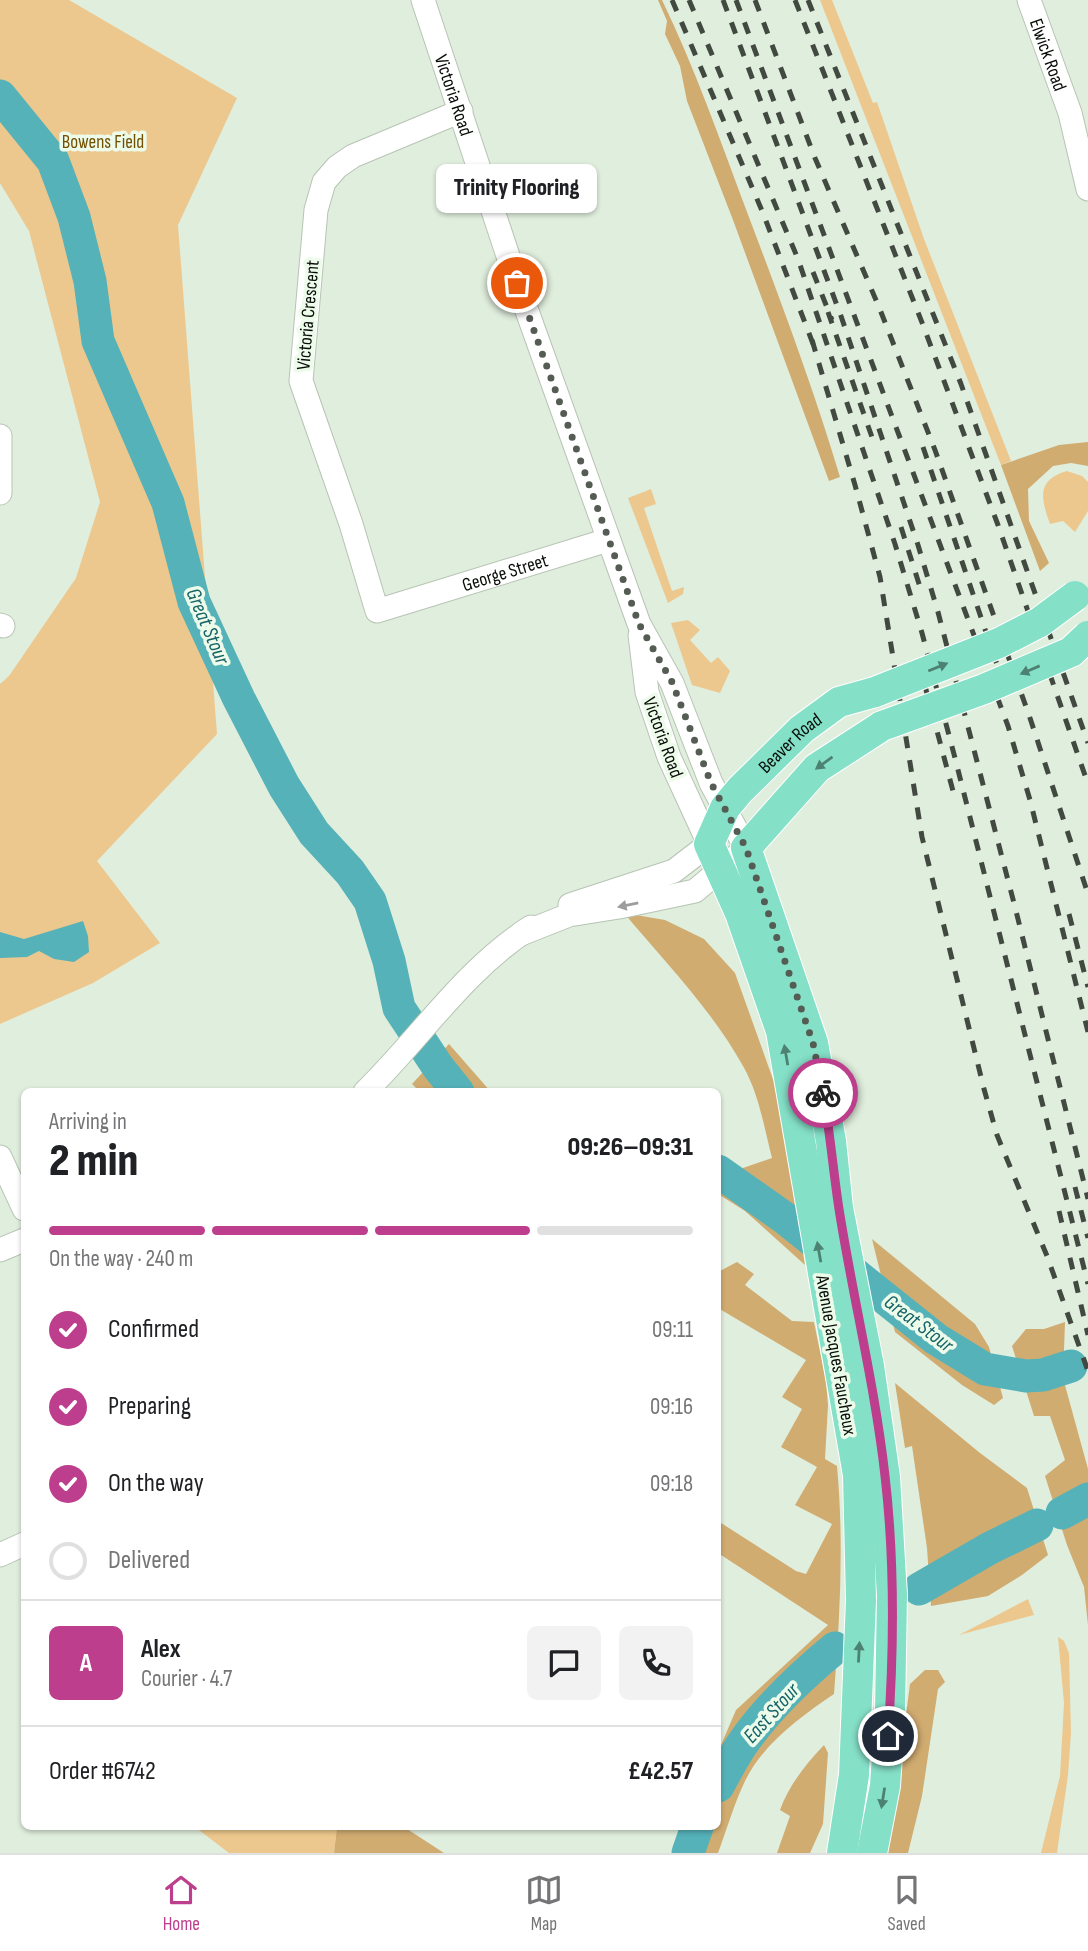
<!DOCTYPE html>
<html lang="en">
<head>
<meta charset="utf-8">
<style>
  :root { --surface:#fff; --page:#f2f2f2; --text:#202124; --muted:#757577; --line:#e0e0e0; --accent:#bc3e8c }
  body { margin:0; font-family:"Sofia Sans Condensed",sans-serif; background:var(--page); color:var(--text); height:100vh; display:flex; flex-direction:column; font-size:26px; white-space:nowrap }
  * { box-sizing:border-box; margin:0 }
  p { font-size:23px; color:var(--muted) }
  .icon { flex:none; width:38px; height:38px; fill:none; stroke:currentColor; stroke-width:2; stroke-linecap:round; stroke-linejoin:round }
  .map { position:relative; flex:1; overflow:hidden }
  .side { position:absolute; left:21px; top:1088px; width:700px; height:742px; display:flex; flex-direction:column; background:var(--surface); border-radius:10px; box-shadow:0 2px 5px #0004 }
  .side>* { flex:none }
  .pin { position:absolute; display:grid; place-items:center; width:60px; height:60px; color:#fff; margin:-30px; border:4px solid #fff; border-radius:50%; box-shadow:0 2px 7px #0007 }
  .courier { position:absolute; display:grid; place-items:center; width:70px; height:70px; margin:-35px; border:5px solid #bc3e8c; border-radius:50%; background:#fff; color:#222; box-shadow:0 2px 9px #0007 }
  .bubble { position:absolute; height:49px; border-radius:10px; background:var(--surface); box-shadow:0 2px 5px #0004; font-size:23px; font-weight:800; line-height:49px; text-align:center }
  .headline em { font-style:normal; font-weight:800 }
  .headline div { display:flex; flex-direction:column-reverse }
  .headline { display:flex; align-items:center; justify-content:space-between; height:119px; padding:0 28px }
  h1 { font-size:46px; font-weight:800; line-height:52px }
  .bar { display:grid; grid-template-columns:repeat(4,1fr); gap:10px 7px; align-content:center; height:84px; padding:0 28px }
  .bar i { height:9px; border-radius:5px; background:var(--line) }
  .bar .current { background:var(--accent) }
  .bar p { grid-column:span 4 }
  .line { display:flex; align-items:center; gap:18px; padding:0 28px; border-top:2px solid var(--line) }
  .line div { flex:1 }
  .round { display:grid; place-items:center; flex:none; width:74px; height:74px; border-radius:10px; background:var(--page) }
  ol { padding:0 28px; list-style:none }
  li { display:flex; align-items:center; gap:21px; height:77px }
  li p { margin-inline-start:auto }
  li .icon { padding:7px; border-radius:50%; background:var(--accent); color:#fff; stroke-width:4 }
  li:last-child { color:var(--muted) }
  li i { width:38px; height:38px; border:4px solid var(--line); border-radius:50% }
  .menu { display:flex; justify-content:space-around; align-items:center; height:98px; border-top:2px solid var(--line); background:var(--surface); font-size:19px; color:var(--muted) }
  .menu a { display:grid; justify-items:center; gap:4px }
  .menu .current { color:var(--accent) }
  .map>svg:first-child { display:block }
  .green { fill:#edc88e }
  .forest { fill:#d1ac71 }
  .water { fill:#55b2b8 }
  .lines { fill:none; stroke-linecap:round; stroke-linejoin:round }
  .river { stroke:#55b2b8; stroke-width:33 }
  .minor-casing { stroke:#b7c4b4; stroke-width:25 }
  .major-casing { stroke:#fff; stroke-width:32 }
  .minor { stroke:#fff; stroke-width:23 }
  .major { stroke:#85e0c8; stroke-width:30 }
  .rail { stroke:#424941; stroke-width:5; stroke-dasharray:12 12; stroke-linecap:butt }
  .major-bridge-casing { stroke:#fff; stroke-width:32; stroke-linecap:butt }
  .major-bridge { stroke:#85e0c8; stroke-width:30 }
  .oneway { fill:#4d8172 }
  .oneway2 { fill:#9d9e9c }
  .done { stroke:#545c53; stroke-width:7; stroke-dasharray:0 12.6 }
  .route { stroke:#bc3e8c; stroke-width:9 }
  .labels { text-anchor:middle; stroke-width:7; stroke-linejoin:round; paint-order:stroke }
  .street-label { font-size:19px; fill:#090d08; stroke:#edfbea }
  .park-label { font-size:19px; fill:#734f00; stroke:#edfbea }
  .water-label { font-size:21px; font-style:italic; fill:#166368; stroke:#edfbea }
</style>
</head>
<body>
<div class="map">
<svg width="1088" height="1853" viewBox="0 0 1088 1853">
  <rect width="100%" height="100%" fill="#e0eedd"/>
  <g class="green">
    <polygon points="0,0 69,0 237,98 178,225 217,734 97,861 160,943 93,983 0,1024 0,684 9,676 76,578 100,502 29,231 0,183"/>
    <polygon points="820,0 832,0 873,103 877,102 924,239 1011,461 1001,465"/>
    <path d="M1067 471 1082 476 1088 482V511L1075 532 1063 521 1050 524C1041 499 1036 480 1067 471Z"/>
    <polygon points="651,489 656,504 644,508 672,591 684,587 683,594 668,603 628,498"/>
    <polygon points="688,620 700,630 690,640 711,663 718,657 730,671 720,693 692,685 671,623"/>
    <polygon points="1028,1599 1034,1615 959,1635"/>
    <polygon points="1058,1637 1064,1641 1069,1653 1071,1733 1068,1775 1057,1853 1041,1853 1060,1776 1064,1703"/>
    <polygon points="195,1827 337,1827 334,1853 229,1853"/>
  </g>
  <g class="forest">
    <path d="M658 0H662C695 68 720 140 747 212 780 299 813 387 840 477L829 481 733 220 687 101 680 66 665 34 667 21Z"/>
    <polygon points="1088,442 1088,466 1071,463 1053,466 1028,489 1029,521 1049,563 1040,571 1001,465 1059,445"/>
    <path d="M624 913 665 920 704 939 735 973 779 1096 805 1265 745 1211 718 1194V1159L740 1169 772 1158C764 1127 759 1094 743 1066 712 1010 665 962 624 913Z"/>
    <polygon points="449,1044 491,1092 420,1092 412,1084"/>
    <polygon points="872,1239 975,1324 989,1347 1003,1398 994,1405 962,1385 895,1332"/>
    <path d="M737 1262 754 1274 745 1285 792 1321 814 1322 826 1381 828 1405 825 1459 837 1466C844 1542 840 1618 834 1694 800 1717 763 1744 745 1781 734 1804 727 1829 718 1853H673L685 1827H718V1752L736 1710 828 1625 718 1553V1521L796 1571 806 1574 832 1524 795 1505 817 1467 781 1447 802 1409 782 1397 806 1360 718 1308V1272Z"/>
    <polygon points="1065,1322 1063,1378 1088,1469 1088,1625 1084,1587 1067,1545 1045,1476 1065,1460 1050,1416 1034,1416 1012,1346 1026,1329 1044,1329"/>
    <polygon points="895,1383 980,1453 1027,1488 1048,1555 1022,1575 988,1596 931,1606 927,1548 912,1446 905,1448"/>
    <polygon points="925,1670 938,1670 945,1682 938,1689 922,1796 908,1853 881,1853 895,1799 910,1684"/>
    <path d="M824 1745 828 1753 823 1824 810 1853H777L790 1816 780 1810C789 1785 806 1764 824 1745Z"/>
    <polygon points="337,1827 404,1827 444,1853 334,1853"/>
  </g>
  <polygon class="water" points="83,921 88,936 89,952 74,962 54,959 39,951 27,957 0,958 0,932 24,939"/>
  <g class="lines">
    <g class="river">
      <polyline points="0,96 53,161 74,217 90,281 98,341 168,503 194,602 239,699 284,786 314,833 350,872 370,901 389,961 399,1008 438,1067 458,1092"/>
      <polyline points="718,1171 786,1219 936,1339 985,1369 1026,1376 1043,1375 1071,1366"/>
      <polyline points="1062,1513 1088,1499"/>
      <polyline points="919,1589 990,1548 1037,1525"/>
      <path d="M718 1786C726 1772 733 1757 743 1743 768 1707 801 1676 835 1648"/>
      <polyline points="688,1853 697,1827"/>
    </g>
    <defs>
      <g id="minor">
        <path id="s1" d="M423 0 517 283 639 624 672 683 711 783 746 848 695 891 619 907 569 915 521 934"/>
        <path id="s2" d="M1029 0 1070 113 1088 189"/>
        <path id="s3" d="M461 111 353 156 337 167 324 182 316 210 301 381 351 524 377 611 608 540"/>
        <polyline points="0,493 0,436"/>
        <polyline points="0,625 3,626"/>
        <polyline points="570,905 674,871 709,844 669,757 647,692 640,635"/>
        <path d="M365 1092C421 1037 464 970 531 927"/>
        <polyline points="0,1157 24,1209"/>
        <polyline points="0,1250 24,1240"/>
        <polyline points="0,1555 24,1544"/>
      </g>
      <g id="major">
        <path id="s4" d="M842 1853 854 1775 861 1600 858 1475 781 1031 740 913 709 844 725 808 740 790 802 729 839 702 875 692"/>
        <polyline points="872,1853 885,1786 890,1712 892,1595 885,1477 869,1366 838,1208 831,1141 813,1043 746,848 817,768 882,726"/>
      </g>
    </defs>
    <use href="#minor" class="minor-casing"/>
    <use href="#major" class="major-casing"/>
    <use href="#minor" class="minor"/>
    <use href="#major" class="major"/>
    <g class="rail">
      <polyline points="672,0 763,213 815,349"/>
      <polyline points="689,0 798,259 895,544 922,633 955,758 1088,1284"/>
      <polyline points="723,0 841,316 918,545 938,612 1015,907 1088,1199"/>
      <polyline points="736,0 1008,726 1030,800 1088,1032"/>
      <polyline points="755,0 815,158 879,307 935,450 1030,718 1088,894"/>
      <polyline points="795,0 923,325 998,525 1088,784"/>
      <polyline points="808,0 961,384 1088,743"/>
      <polyline points="813,272 832,320"/>
      <polyline points="828,312 873,440"/>
      <polyline points="812,340 855,485 880,577 922,837 984,1089 997,1135 1047,1256 1088,1371"/>
      <polyline points="923,447 1004,685"/>
      <polyline points="901,527 920,587"/>
      <polyline points="925,686 953,791"/>
      <polyline points="1069,914 1088,987"/>
      <polyline points="1075,1187 1088,1238"/>
      <polyline points="1059,1211 1088,1335"/>
    </g>
    <defs>
      <g id="major-bridge">
        <polyline points="875,692 999,643 1040,622 1075,596"/>
        <polyline points="882,726 984,689 1071,652 1088,636"/>
      </g>
    </defs>
    <use href="#major-bridge" class="major-bridge-casing"/>
    <use href="#major-bridge" class="major-bridge"/>
  </g>
  <defs><path id="oneway-solid" d="M-6-.8H1V-3.2L6.5 0L1 3.2V.8H-6Z" transform="scale(1.75)"/></defs>
  <g class="oneway">
    <use href="#oneway-solid" transform="translate(938 667) rotate(-22)"/>
    <use href="#oneway-solid" transform="translate(1030 670) rotate(157)"/>
    <use href="#oneway-solid" transform="translate(824 763) rotate(144)"/>
    <use href="#oneway-solid" transform="translate(786 1055) rotate(-100)"/>
    <use href="#oneway-solid" transform="translate(819 1252) rotate(-100)"/>
    <use href="#oneway-solid" transform="translate(859 1652) rotate(-87)"/>
    <use href="#oneway-solid" transform="translate(883 1798) rotate(99)"/>
  </g>
  <use class="oneway2" href="#oneway-solid" transform="translate(628 905) rotate(168)"/>
  <g class="lines">
    <polyline class="done" points="517,283 639,624 672,682 711,783 746,848 813,1043 823,1093"/>
    <path class="route" d="M823 1093C830 1131 833 1170 839 1209 853 1298 875 1386 885 1476 895 1562 894 1650 888 1736"/>
  </g>
  <g class="labels">
    <g class="street-label">
      <text dy="7" stroke="none"><textPath href="#s2" startOffset="58">Elwick Road</textPath></text>
      <text dy="7" stroke="none"><textPath href="#s1" startOffset="100">Victoria Road</textPath></text>
      <text transform="translate(307 315) rotate(-85)" y="7">Victoria Crescent</text>
      <text dy="7" stroke="none"><textPath href="#s3" startOffset="733">George Street</textPath></text>
      <text transform="translate(664 737) rotate(70)" y="7">Victoria Road</text>
      <text dy="7" stroke="none"><textPath href="#s4" startOffset="1162">Beaver Road</textPath></text>
      <text transform="translate(837 1355) rotate(80)" y="7">Avenue Jacques Faucheux</text>
    </g>
    <g class="park-label">
      <text x="103" y="148">Bowens Field</text>
    </g>
    <g class="water-label">
      <text transform="translate(208 626) rotate(67)" y="7">Great Stour</text>
      <text transform="translate(919 1323) rotate(37)" y="7">Great Stour</text>
      <text transform="translate(771 1713) rotate(-48)" y="7">East Stour</text>
    </g>
  </g>
</svg>
<div class="pin" style="left:517px;top:283px;background:#ea580c"><svg class="icon" aria-label="bag" viewBox="0 0 24 24"><path d="M5 8h14l-1 12H6zM9 8a3 3 0 0 1 6 0"/></svg></div>
<div class="pin" style="left:888px;top:1736px;background:#1f2937"><svg class="icon" aria-label="home" viewBox="0 0 24 24"><path d="M3 11l9-7 9 7M6 9v11h12V9"/></svg></div>
<div class="courier" style="left:823px;top:1093px"><svg class="icon" aria-label="bike" viewBox="0 0 24 24"><circle cx="6" cy="16" r="4"/><circle cx="18" cy="16" r="4"/><path d="M6 16l4-8h5l3 8M10 8l3 8H6M13 5h3"/></svg></div>
<div class="bubble" style="left:436px;top:164px;width:161px">Trinity Flooring</div>
<section class="side">
<div class="headline"><div><h1>2 min</h1><p>Arriving in</p></div><em>09:26–09:31</em></div>
<div class="bar"><i class="current"></i><i class="current"></i><i class="current"></i><i></i><p>On the way · 240 m</p></div>
<ol>
<li><svg class="icon" aria-label="check" viewBox="0 0 24 24"><path d="M5 12l5 5 9-10"/></svg>Confirmed<p>09:11</p></li>
<li><svg class="icon" aria-label="check" viewBox="0 0 24 24"><path d="M5 12l5 5 9-10"/></svg>Preparing<p>09:16</p></li>
<li><svg class="icon" aria-label="check" viewBox="0 0 24 24"><path d="M5 12l5 5 9-10"/></svg>On the way<p>09:18</p></li>
<li><i></i>Delivered</li>
</ol>
<div class="line" style="height:126px"><b class="round" style="background:var(--accent);color:#fff">A</b><div><b>Alex</b><p>Courier · 4.7</p></div><a class="round"><svg class="icon" aria-label="chat" viewBox="0 0 24 24"><path d="M4 5h16v11H9l-5 4z"/></svg></a><a class="round"><svg class="icon" aria-label="phone" viewBox="0 0 24 24"><path d="M5 4h4l2 5-3 2q2 4 5 5l2-3 5 2v4C11 20 4 13 5 4z"/></svg></a></div>
<div class="line" style="height:91px"><div>Order #6742</div><b>£42.57</b></div>
</section>
</div>
<nav class="menu">
<a class="current"><svg class="icon" aria-label="home" viewBox="0 0 24 24"><path d="M3 11l9-7 9 7M6 9v11h12V9"/></svg>Home</a>
<a><svg class="icon" aria-label="map" viewBox="0 0 24 24"><path d="M3 6l6-2 6 2 6-2v14l-6 2-6-2-6 2zM9 4v14M15 6v14"/></svg>Map</a>
<a><svg class="icon" aria-label="saved" viewBox="0 0 24 24"><path d="M7 4h10v16l-5-4-5 4z"/></svg>Saved</a>
</nav>
</body>
</html>
